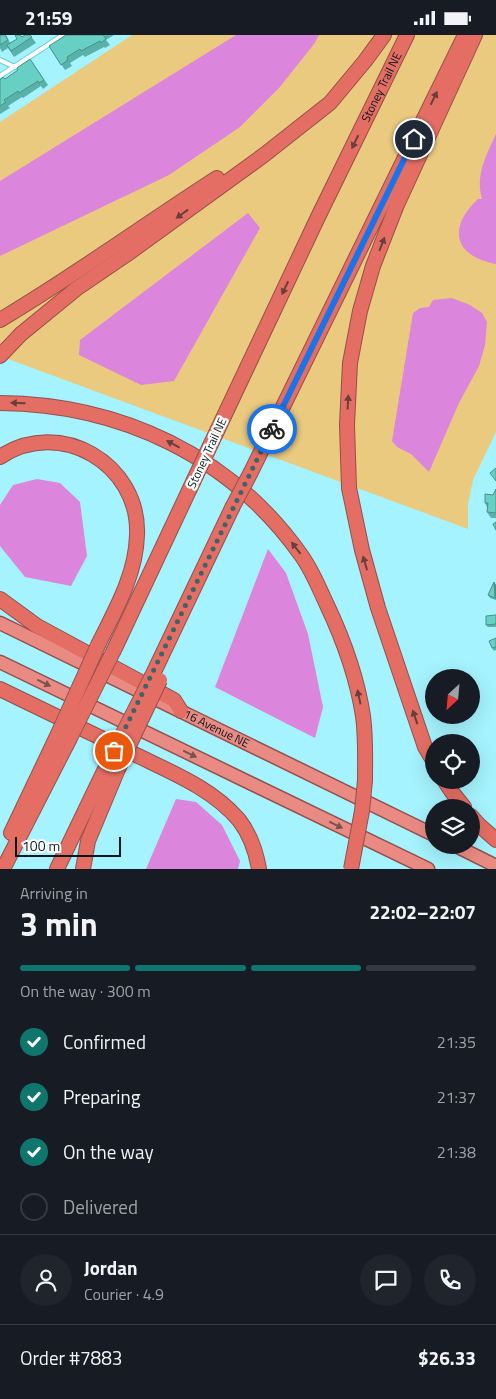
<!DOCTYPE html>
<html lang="en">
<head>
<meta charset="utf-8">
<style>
  :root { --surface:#171b24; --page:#20242c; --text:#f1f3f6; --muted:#9ea1a6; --line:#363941; --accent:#0f766e }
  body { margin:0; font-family:"Titillium Web",sans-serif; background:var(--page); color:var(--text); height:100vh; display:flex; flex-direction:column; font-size:19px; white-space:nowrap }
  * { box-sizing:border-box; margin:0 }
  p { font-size:16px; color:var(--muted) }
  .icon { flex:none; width:28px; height:28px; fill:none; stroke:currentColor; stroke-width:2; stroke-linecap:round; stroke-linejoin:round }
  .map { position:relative; height:834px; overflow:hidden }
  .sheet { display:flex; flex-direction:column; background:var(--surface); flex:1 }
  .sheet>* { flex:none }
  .needle { width:32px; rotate:206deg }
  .fabs { position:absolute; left:425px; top:634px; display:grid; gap:10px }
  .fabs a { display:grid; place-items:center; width:55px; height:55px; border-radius:50%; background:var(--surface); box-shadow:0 5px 20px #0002; font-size:25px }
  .scale { position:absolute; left:15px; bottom:12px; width:106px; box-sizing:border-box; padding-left:5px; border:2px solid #03191c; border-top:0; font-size:14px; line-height:18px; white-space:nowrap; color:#03191c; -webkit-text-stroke:4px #fff; paint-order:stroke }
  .pin { position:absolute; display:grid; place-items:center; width:42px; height:42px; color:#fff; margin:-21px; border:2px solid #fff; border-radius:50%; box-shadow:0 1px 5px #0007 }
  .courier { position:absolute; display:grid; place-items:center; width:50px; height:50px; margin:-25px; border:4px solid #1a73e8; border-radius:50%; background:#fff; color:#222; box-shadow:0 1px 6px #0007 }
  .summary em { font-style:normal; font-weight:700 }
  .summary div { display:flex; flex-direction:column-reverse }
  .summary { display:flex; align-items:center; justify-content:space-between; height:85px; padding:0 20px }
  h1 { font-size:32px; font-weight:700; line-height:38px }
  .bar { display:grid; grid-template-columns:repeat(4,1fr); gap:8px 5px; align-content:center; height:60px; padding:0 20px }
  .bar i { height:6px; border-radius:4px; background:var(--line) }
  .bar .active { background:var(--accent) }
  .bar p { grid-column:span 4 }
  .line { display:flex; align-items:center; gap:12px; padding:0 20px; border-top:1px solid var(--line) }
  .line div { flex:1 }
  .round { display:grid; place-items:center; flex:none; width:52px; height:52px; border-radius:26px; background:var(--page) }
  ol { padding:0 20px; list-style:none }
  li { display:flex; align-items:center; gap:15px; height:55px }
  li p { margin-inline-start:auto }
  li .icon { padding:5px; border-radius:50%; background:var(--accent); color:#fff; stroke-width:4 }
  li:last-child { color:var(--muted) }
  li i { width:28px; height:28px; border:2px solid var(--line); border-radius:50% }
  .status { display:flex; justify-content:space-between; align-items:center; height:35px; padding:0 25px; background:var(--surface); direction:ltr }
  .status svg { height:14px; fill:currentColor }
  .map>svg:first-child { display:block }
  .green { fill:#eaca7f }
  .water { fill:#db86dc }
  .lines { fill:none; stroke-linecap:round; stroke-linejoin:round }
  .service-casing { stroke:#62cbd8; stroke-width:6 }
  .trunk-casing { stroke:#95504b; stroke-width:15 }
  .motorway-casing { stroke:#95504b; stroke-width:16 }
  .service { stroke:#fff; stroke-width:4 }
  .trunk { stroke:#ea8b83; stroke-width:12 }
  .motorway { stroke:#e46e64; stroke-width:14 }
  .motorway-bridge-casing { stroke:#95504b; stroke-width:16; stroke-linecap:butt }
  .motorway-bridge { stroke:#e46e64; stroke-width:14 }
  .wall { fill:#59b2a9 }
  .shaded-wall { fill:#49918a }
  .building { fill:#68cfc5; stroke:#49918a }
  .oneway { fill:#683f3c }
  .oneway2 { fill:#765250 }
  .done { stroke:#3b656b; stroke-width:5; stroke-dasharray:0 9 }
  .route { stroke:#1a73e8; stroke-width:6 }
  .labels { text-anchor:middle; stroke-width:4.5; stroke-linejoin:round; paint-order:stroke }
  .street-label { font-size:12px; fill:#03191c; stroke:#fff }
</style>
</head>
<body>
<div class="status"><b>21:59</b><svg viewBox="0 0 49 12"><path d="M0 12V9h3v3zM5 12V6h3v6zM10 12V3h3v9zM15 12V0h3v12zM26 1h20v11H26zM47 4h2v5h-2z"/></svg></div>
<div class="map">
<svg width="496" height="834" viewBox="0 0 496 834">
  <rect width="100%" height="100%" fill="#a4f3fe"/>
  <polygon class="green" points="132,0 496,0 496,397 473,445 468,469 468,494 0,321 0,87"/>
  <g class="water">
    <polygon points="236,0 319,0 314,9 279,53 240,92 169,140 0,221 0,146"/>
    <path d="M496 99V229C454 221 447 193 478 164H482C475 140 486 121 496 99Z"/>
    <polygon points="248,178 260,193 174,346 141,350 79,320 80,305"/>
    <polygon points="452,263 470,270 482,278 487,287 485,310 479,331 459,368 429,437 411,419 397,412 392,406 413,278 420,273 429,272 433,265"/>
    <polygon points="37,444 60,448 80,467 87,521 71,551 25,542 0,511 0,470 13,450"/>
    <polygon points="268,514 286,538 308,599 323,672 315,703 215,652"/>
    <polygon points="176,764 196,767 222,790 240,826 238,834 146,834"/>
  </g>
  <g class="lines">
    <defs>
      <g id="service">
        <polyline points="0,25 15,32"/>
        <polyline points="0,41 63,0"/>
      </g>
      <g id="trunk">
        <path id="s1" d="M0 588 434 800"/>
        <polyline points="0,627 428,834"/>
        <polyline points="454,810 496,831"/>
      </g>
      <g id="motorway">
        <path d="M0 285C74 241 144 190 217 143"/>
        <polyline points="0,321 21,299 76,254 126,220 264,120 330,68 365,26 384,0"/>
        <path d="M0 368C120 369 231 421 301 520 312 535 319 553 327 570 344 606 357 642 363 681 366 702 365 724 365 745"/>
        <path id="s2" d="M209 413 318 182 407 0"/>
        <path d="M0 422C60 382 140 429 137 500 136 539 116 574 99 608"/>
        <polyline points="251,437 465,0"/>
        <polyline points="0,564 37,591 174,665 181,676"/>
        <polyline points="114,615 193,447"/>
        <polyline points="152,641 232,473"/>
        <path d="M0 654C43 675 87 696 130 717 168 736 211 752 239 785 250 799 256 817 259 834"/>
        <polyline points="434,727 425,712 378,573 362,515 349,453 347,390 350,328 360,276 373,231 396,172 475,0"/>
        <polyline points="444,745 452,757 464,772"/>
        <polyline points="471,781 479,790 496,805"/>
        <polyline points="11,798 58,699"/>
        <polyline points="3,834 69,705"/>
        <polyline points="57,834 106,732"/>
        <polyline points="83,834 88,806 118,734"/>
      </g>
    </defs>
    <use href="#service" class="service-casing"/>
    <use href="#trunk" class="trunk-casing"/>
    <use href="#motorway" class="motorway-casing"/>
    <use href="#service" class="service"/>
    <use href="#trunk" class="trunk"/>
    <use href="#motorway" class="motorway"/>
    <defs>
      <g id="motorway-bridge">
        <polyline points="193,447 209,413"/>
        <polyline points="232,473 251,437"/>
        <polyline points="58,699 99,608"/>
        <polyline points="69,705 114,615"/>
        <polyline points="106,732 152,641"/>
        <polyline points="118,734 160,645"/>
        <polyline points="351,834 362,776 365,745"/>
      </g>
    </defs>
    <use href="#motorway-bridge" class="motorway-bridge-casing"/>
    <use href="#motorway-bridge" class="motorway-bridge"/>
  </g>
  <g class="wall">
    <polygon points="0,0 6,0 10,8 22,2 30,0 36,8 14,22 8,13 2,17 0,13"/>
    <polygon points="66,0 114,0 106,5 110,10 105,13 104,12 85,22 83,20 70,28 72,31 65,35 49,11"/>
    <polygon points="30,24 48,50 43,54 41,51 23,63 22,62 8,71 10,73 0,79 0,45 5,44 18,35"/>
    <polygon points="496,454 496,483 491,483 487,477 487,472 485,468 493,460"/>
    <polygon points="494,547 496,550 496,565 490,563 488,560"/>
    <polygon points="496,580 496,592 488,592 486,590"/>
    <polygon points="496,603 496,615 494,616 492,613"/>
  </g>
  <polygon class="shaded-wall" points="494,547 496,550 496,564 495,563"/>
  <g class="building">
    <polygon points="0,0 5,0 8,5 0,10"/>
    <polygon points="15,0 20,0 22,2 25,0 30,0 32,2 11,16 7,10 17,4"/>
    <polygon points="66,0 103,0 106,4 101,8 100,6 81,16 80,14 67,22 68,25 61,30 49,11"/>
    <polygon points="30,24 44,45 39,48 38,46 19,58 18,56 4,65 6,67 0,71 0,45 3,42 5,44 18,35 17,33"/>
    <polygon points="496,433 496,446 490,438"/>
    <polygon points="496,454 496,478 487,477 488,468 485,468 485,459 493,460"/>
    <polygon points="496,487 496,495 493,489"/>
    <polygon points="494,547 495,563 488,560"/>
    <polygon points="496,580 496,589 486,590 486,581"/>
    <polygon points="496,603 496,612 492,613 489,606"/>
  </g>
  <defs><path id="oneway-solid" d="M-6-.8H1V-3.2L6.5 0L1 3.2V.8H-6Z" transform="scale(1.25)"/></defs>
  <g class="oneway">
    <use href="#oneway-solid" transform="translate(434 63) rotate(-64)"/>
    <use href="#oneway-solid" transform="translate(355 107) rotate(116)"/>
    <use href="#oneway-solid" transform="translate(182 179) rotate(144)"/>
    <use href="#oneway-solid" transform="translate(382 209) rotate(-69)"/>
    <use href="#oneway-solid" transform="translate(285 253) rotate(115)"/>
    <use href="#oneway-solid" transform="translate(348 367) rotate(-87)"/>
    <use href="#oneway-solid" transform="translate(18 368) rotate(-179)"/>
    <use href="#oneway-solid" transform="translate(173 409) rotate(-152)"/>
    <use href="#oneway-solid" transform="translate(296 513) rotate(-128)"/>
    <use href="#oneway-solid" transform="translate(365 528) rotate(-106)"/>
    <use href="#oneway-solid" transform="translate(359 662) rotate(-102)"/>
    <use href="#oneway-solid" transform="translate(415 682) rotate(-109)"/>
  </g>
  <g class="oneway2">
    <use href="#oneway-solid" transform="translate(44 648) rotate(26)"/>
    <use href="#oneway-solid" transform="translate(190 719) rotate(26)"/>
    <use href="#oneway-solid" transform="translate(336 790) rotate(26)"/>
  </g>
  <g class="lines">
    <polyline class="done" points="114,716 272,394"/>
    <polyline class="route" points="272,394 414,104"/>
  </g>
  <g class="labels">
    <g class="street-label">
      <text dy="4" stroke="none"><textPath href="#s2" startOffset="400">Stoney Trail NE</textPath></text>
      <text transform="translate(207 418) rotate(-65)" y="4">Stoney Trail NE</text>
      <text dy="4" stroke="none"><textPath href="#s1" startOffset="241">16 Avenue NE</textPath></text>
    </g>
  </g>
</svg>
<div class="fabs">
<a><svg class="needle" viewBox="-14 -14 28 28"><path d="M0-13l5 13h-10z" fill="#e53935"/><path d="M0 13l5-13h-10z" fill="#9ea1a6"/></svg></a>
<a><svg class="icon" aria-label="locate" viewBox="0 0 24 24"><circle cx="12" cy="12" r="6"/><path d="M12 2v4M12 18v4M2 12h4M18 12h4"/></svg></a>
<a><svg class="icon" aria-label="layers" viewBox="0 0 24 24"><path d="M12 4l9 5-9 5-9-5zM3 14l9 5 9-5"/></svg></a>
</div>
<div class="scale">100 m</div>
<div class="pin" style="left:114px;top:716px;background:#ea580c"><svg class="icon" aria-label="bag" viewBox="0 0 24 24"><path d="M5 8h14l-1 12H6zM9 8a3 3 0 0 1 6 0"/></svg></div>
<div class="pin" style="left:414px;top:104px;background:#1f2937"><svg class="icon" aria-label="home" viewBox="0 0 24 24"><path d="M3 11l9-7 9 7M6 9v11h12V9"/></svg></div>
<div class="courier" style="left:272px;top:394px"><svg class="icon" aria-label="bike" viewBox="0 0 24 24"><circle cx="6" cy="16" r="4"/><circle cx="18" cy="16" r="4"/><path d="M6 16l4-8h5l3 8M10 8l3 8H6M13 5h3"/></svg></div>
</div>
<section class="sheet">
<div class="summary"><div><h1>3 min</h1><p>Arriving in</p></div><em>22:02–22:07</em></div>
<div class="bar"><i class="active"></i><i class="active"></i><i class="active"></i><i></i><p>On the way · 300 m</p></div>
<ol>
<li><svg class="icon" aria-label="check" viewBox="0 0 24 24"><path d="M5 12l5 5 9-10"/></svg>Confirmed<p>21:35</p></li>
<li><svg class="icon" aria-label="check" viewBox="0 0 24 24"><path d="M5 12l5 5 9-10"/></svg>Preparing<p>21:37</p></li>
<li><svg class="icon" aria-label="check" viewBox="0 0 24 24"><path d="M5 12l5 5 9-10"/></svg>On the way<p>21:38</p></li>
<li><i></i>Delivered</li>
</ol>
<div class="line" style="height:90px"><a class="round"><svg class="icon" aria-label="person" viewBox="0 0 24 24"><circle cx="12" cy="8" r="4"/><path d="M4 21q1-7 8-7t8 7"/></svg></a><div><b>Jordan</b><p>Courier · 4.9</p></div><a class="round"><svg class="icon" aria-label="chat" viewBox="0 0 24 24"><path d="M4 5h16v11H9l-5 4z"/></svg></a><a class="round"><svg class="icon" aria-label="phone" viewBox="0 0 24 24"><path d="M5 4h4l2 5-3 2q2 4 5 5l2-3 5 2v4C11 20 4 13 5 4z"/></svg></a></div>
<div class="line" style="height:65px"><div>Order #7883</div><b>$26.33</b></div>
</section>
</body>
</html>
